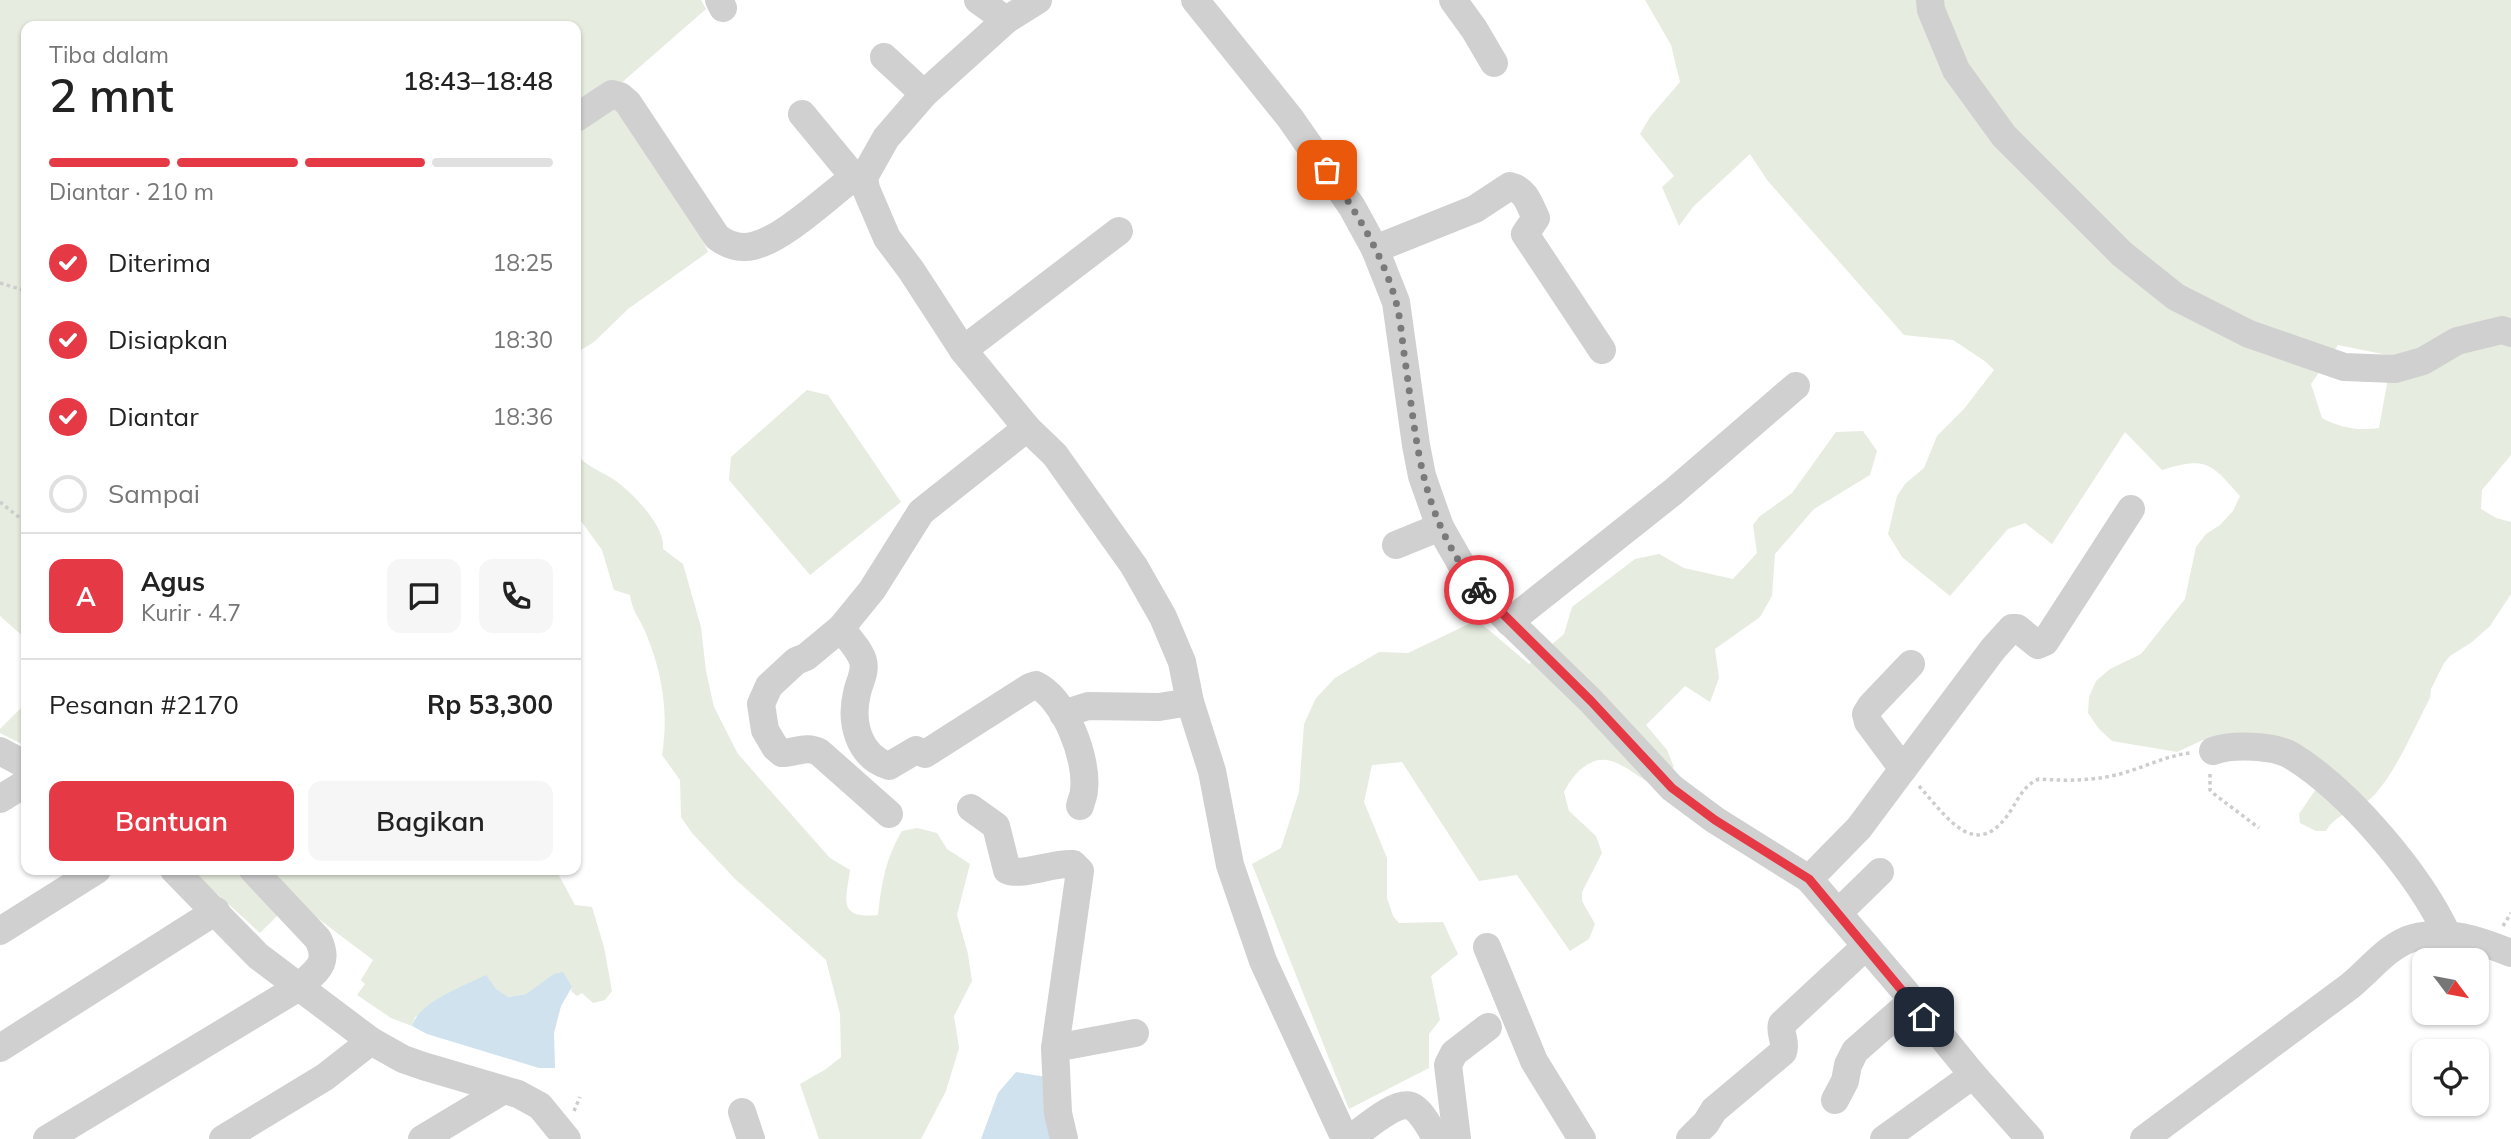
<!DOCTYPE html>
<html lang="id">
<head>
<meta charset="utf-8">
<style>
  :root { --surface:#fff; --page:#f6f6f6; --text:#222; --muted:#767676; --line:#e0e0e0; --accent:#e63946 }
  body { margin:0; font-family:Mulish,sans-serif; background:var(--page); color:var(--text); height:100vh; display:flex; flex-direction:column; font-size:26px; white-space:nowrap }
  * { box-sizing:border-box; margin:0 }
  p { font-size:23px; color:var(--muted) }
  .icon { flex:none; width:38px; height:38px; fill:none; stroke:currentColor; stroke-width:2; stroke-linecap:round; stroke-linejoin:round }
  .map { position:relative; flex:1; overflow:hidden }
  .panel { position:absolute; left:21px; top:21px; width:560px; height:854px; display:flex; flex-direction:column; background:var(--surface); border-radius:14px; box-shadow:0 2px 5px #0004 }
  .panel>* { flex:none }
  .needle { width:46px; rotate:122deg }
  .controls { position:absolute; left:2412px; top:948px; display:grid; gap:14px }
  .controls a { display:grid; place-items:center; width:77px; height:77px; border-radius:14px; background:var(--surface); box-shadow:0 2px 5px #0004; font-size:35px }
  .pin { position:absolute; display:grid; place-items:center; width:60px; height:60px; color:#fff; margin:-30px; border-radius:14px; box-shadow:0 4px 10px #0006 }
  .courier { position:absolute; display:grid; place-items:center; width:70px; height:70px; margin:-35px; border:5px solid #e63946; border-radius:50%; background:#fff; color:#222; box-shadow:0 2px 9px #0007 }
  .head em { font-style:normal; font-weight:600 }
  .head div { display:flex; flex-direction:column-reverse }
  .head { display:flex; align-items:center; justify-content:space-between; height:119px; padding:0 28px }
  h1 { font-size:46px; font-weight:600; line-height:52px }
  .bar { display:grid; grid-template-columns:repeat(4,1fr); gap:10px 7px; align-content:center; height:84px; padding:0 28px }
  .bar i { height:9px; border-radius:5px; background:var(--line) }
  .bar .current { background:var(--accent) }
  .bar p { grid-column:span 4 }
  .line { display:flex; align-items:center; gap:18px; padding:0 28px; border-top:2px solid var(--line) }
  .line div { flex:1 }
  .round { display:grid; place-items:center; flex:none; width:74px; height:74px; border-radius:14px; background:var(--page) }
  ol { padding:0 28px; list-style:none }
  li { display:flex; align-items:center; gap:21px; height:77px }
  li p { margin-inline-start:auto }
  li .icon { padding:7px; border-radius:50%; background:var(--accent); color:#fff; stroke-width:4 }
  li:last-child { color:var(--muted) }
  li i { width:38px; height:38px; border:4px solid var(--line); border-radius:50% }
  .action { display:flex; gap:14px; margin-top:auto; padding:14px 28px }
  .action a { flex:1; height:80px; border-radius:14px; background:var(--accent); color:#fff; font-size:28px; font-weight:600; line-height:80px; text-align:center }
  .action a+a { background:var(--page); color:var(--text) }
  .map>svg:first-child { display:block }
  .green { fill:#e6ecdf; fill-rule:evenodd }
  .water { fill:#cfe2ee }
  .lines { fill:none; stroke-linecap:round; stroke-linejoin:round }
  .path { stroke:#cdcdcd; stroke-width:3.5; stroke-dasharray:3.5 3.5; stroke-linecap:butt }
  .minor { stroke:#d0d0d0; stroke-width:28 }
  .done { stroke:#7a7a7a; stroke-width:7; stroke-dasharray:0 12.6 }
  .route { stroke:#e63946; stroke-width:9 }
</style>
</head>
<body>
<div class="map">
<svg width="2511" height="1139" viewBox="0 0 2511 1139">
  <rect width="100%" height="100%" fill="#fff"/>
  <g class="green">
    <path d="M0 0H701L706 9 619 85C632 121 647 155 668 188 681 209 699 228 708 252L628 309 594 342 576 353V26H26V639L0 616Z"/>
    <path d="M1645 0H2511V455L2482 490 2481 509 2496 518 2511 522V594L2490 626 2472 642 2450 656 2444 663 2431 689 2430 698C2413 730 2400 764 2377 792 2364 809 2337 811 2326 831H2316L2300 823 2299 814 2324 777 2254 739 2203 740 2177 752 2112 741 2099 729 2088 713 2089 697 2096 681 2110 669 2141 654 2185 599 2196 547 2206 534 2220 525 2233 511 2240 496C2211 463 2206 456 2162 470L2125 432 2052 544 2025 523 2008 529 1950 596 1902 557 1888 534 1897 496 1905 484 1924 468 1937 436 1964 409 1994 370 1986 362 1953 340 1904 335 1767 180 1750 154 1693 207 1679 226 1662 187 1674 176 1640 134 1650 117 1680 82 1671 45ZM2338 345 2392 356 2379 428C2358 431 2341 428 2322 418L2311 384Z"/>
    <polygon points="807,390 828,395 901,502 810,575 729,480 731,457"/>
    <path d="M1863 431 1877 451 1870 475 1814 509 1775 554 1772 596 1760 617 1715 649 1719 678 1710 702 1685 686 1646 725 1667 750 1674 767 1646 781C1635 774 1619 761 1606 760 1587 758 1571 777 1564 792L1569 811 1596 836 1602 853 1582 892V901L1595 924 1589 939 1570 951 1517 875 1479 881 1402 762 1372 765 1364 802 1387 858V898L1393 916 1399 923 1443 922 1458 954 1431 976 1440 1020 1429 1034V1068L1349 1109 1252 864 1281 848 1299 792 1304 724 1316 698 1335 678 1379 652 1408 653 1477 620 1529 664 1564 634 1572 607 1635 559 1659 554 1684 568 1733 579 1757 553 1753 525 1759 517 1792 493 1836 432Z"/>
    <path d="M576 454C586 466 600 471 613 479 631 491 666 526 663 549L683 564 701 627 706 671 714 707 738 754 830 858 850 870C846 900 837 919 878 915 882 882 885 860 902 831L917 828 937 833 947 849 970 864 957 915 968 954 972 981 954 1016 959 1048 946 1091 921 1139H819L800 1084 826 1069 841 1057 840 1014 826 960 735 879 692 833 681 817 680 780 662 755C669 711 662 672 645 631 638 615 633 613 630 595L614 590 602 550 576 514Z"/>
    <polygon points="26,703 26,746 0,733 0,729"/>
    <polygon points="191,870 238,870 279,914 260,933"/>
    <polygon points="267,870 556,870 575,905 592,907 604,947 612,991 605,1000 593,1003 582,993 577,996 571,991 572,987 554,975 526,994 507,997 496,989 415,1017 412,1026 391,1018 357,995 365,984 361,980 373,960 312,914"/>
  </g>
  <g class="water">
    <path d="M563 972 572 987 561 1006 554 1033 555 1068H539L427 1034 412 1026C419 1002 464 986 486 975L496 989 508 997 526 994 554 974Z"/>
    <polygon points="1016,1072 1046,1077 1055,1139 981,1139 998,1093"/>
  </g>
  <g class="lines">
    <g class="path">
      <polyline points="0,283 26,291"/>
      <polyline points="0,502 26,523"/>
      <polyline points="2210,774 2210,790 2214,794 2259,828"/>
      <path d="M1919 786C1949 820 1978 865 2013 807 2020 795 2026 784 2039 779 2066 781 2089 781 2116 775 2141 769 2164 756 2190 753"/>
      <polyline points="2503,926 2511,913"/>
      <polyline points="574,1111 580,1097"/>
    </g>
    <g class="minor">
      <polyline points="719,0 723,8"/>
      <polyline points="978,0 1006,20"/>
      <polyline points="1038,0 1006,20 924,94 886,138 864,177 866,189 887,238 911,270 963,350 1027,428 1055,455 1134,566 1163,617 1182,662 1190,702 1212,771 1230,865 1263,961 1345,1139"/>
      <polyline points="1195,0 1290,118 1352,207 1375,249 1396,302 1416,445 1422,476 1440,527 1465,571 1483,596 1591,701 1672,788 1715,820 1809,879 1903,989 1973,1075 2030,1139"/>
      <polyline points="1453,0 1474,29 1494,63"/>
      <polyline points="1930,0 1931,10 1956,70 2004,136 2122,254 2176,297 2249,334 2344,367 2395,369 2423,361 2457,341 2502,330 2511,333"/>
      <polyline points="884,57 924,94"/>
      <polyline points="802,114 854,177"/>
      <path d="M576 118 612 94 620 96 628 103 717 237C727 245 740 249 753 246 784 239 828 196 854 177H864"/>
      <path d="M1375 249 1475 209 1510 186C1526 190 1529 204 1536 218L1525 234 1602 350"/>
      <polyline points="963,350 1119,231"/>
      <polyline points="1396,545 1440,527"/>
      <polyline points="1509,622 1673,492 1796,386"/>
      <path d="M841 628C848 638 860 650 863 661 866 672 859 683 857 693 850 722 858 756 889 766L916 750 925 754 1030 687 1036 685C1065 699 1088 759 1084 790 1084 795 1081 801 1080 806"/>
      <polyline points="1063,714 1088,706 1159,707 1190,702"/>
      <polyline points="0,751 26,765"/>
      <path d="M2213 751C2232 744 2274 745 2292 756 2349 791 2419 874 2447 934"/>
      <polyline points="1903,769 1993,649 2012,628 2017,628 2038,645 2045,642 2131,509"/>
      <polyline points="0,799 26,783"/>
      <path d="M971 808 996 826 1007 870C1022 877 1054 862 1073 864L1080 871 1055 1048"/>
      <path d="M889 814 819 752C806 745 795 753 782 753L775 747 765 730 761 704 769 686 796 661 806 657 841 628 872 590 921 512 1027 428"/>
      <polyline points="174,870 258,956 371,1041 403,1059 423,1066 518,1094 540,1106 567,1139"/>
      <polyline points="1809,879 1859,828 1903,769 1868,722 1866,714 1871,706 1911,664"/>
      <polyline points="1838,913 1880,872"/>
      <polyline points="0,931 97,870"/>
      <polyline points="1487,947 1534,1061 1582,1139"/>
      <polyline points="0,1048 216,911"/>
      <polyline points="1835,1100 1845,1081 1848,1065 1855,1051 1912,1001"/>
      <polyline points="742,1112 751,1139"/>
      <path d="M47 1139 299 987C317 970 330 964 318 939L253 870"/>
      <polyline points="223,1139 325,1077 371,1041"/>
      <polyline points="422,1139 502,1091"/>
      <polyline points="1064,1139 1058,1113 1055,1048 1135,1033"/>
      <path d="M1350 1139C1363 1130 1399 1097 1413 1107 1423 1113 1430 1129 1437 1139"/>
      <polyline points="1457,1139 1448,1065 1454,1053 1488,1027"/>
      <path d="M1690 1139 1706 1123 1714 1110 1783 1052C1787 1042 1779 1033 1782 1024L1866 946"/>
      <polyline points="1884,1139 1973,1075"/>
      <path d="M2144 1139C2213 1088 2281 1037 2350 986 2370 970 2388 945 2413 938 2448 929 2478 940 2511 953"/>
    </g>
  </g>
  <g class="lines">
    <path class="done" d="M1327 170C1355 210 1383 254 1396 302 1401 320 1402 341 1405 360 1418 450 1420 514 1479 590"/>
    <polyline class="route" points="1479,590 1591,701 1672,788 1715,820 1809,879 1924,1017"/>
  </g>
</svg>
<div class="controls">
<a><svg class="needle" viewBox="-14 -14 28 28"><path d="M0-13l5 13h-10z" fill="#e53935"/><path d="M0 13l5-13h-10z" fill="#767676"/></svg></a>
<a><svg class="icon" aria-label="locate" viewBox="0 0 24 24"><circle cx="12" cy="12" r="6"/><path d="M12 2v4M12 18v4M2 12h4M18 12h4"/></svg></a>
</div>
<div class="pin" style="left:1327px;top:170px;background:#ea580c"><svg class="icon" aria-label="bag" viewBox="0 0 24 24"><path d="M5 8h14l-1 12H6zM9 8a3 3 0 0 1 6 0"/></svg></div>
<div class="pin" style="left:1924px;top:1017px;background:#1f2937"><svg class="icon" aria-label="home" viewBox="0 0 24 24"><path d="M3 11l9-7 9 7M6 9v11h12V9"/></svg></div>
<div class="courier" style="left:1479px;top:590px"><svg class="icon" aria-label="bike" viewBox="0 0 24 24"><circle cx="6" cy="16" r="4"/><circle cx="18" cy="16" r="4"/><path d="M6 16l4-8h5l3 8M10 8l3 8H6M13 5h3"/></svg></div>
<section class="panel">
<div class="head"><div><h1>2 mnt</h1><p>Tiba dalam</p></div><em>18:43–18:48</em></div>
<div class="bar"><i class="current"></i><i class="current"></i><i class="current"></i><i></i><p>Diantar · 210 m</p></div>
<ol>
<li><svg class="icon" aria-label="check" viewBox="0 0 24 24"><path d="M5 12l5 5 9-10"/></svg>Diterima<p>18:25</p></li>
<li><svg class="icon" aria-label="check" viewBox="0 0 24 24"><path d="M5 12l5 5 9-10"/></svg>Disiapkan<p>18:30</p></li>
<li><svg class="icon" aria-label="check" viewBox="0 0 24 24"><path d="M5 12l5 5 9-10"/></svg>Diantar<p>18:36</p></li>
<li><i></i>Sampai</li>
</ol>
<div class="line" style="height:126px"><b class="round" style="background:var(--accent);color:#fff">A</b><div><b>Agus</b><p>Kurir · 4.7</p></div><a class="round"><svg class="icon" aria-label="chat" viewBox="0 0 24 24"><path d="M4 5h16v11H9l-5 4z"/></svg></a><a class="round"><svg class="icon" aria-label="phone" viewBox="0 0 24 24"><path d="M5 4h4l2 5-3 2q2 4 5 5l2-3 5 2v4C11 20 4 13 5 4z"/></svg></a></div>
<div class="line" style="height:91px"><div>Pesanan #2170</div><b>Rp 53,300</b></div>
<div class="action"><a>Bantuan</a><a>Bagikan</a></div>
</section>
</div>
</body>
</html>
